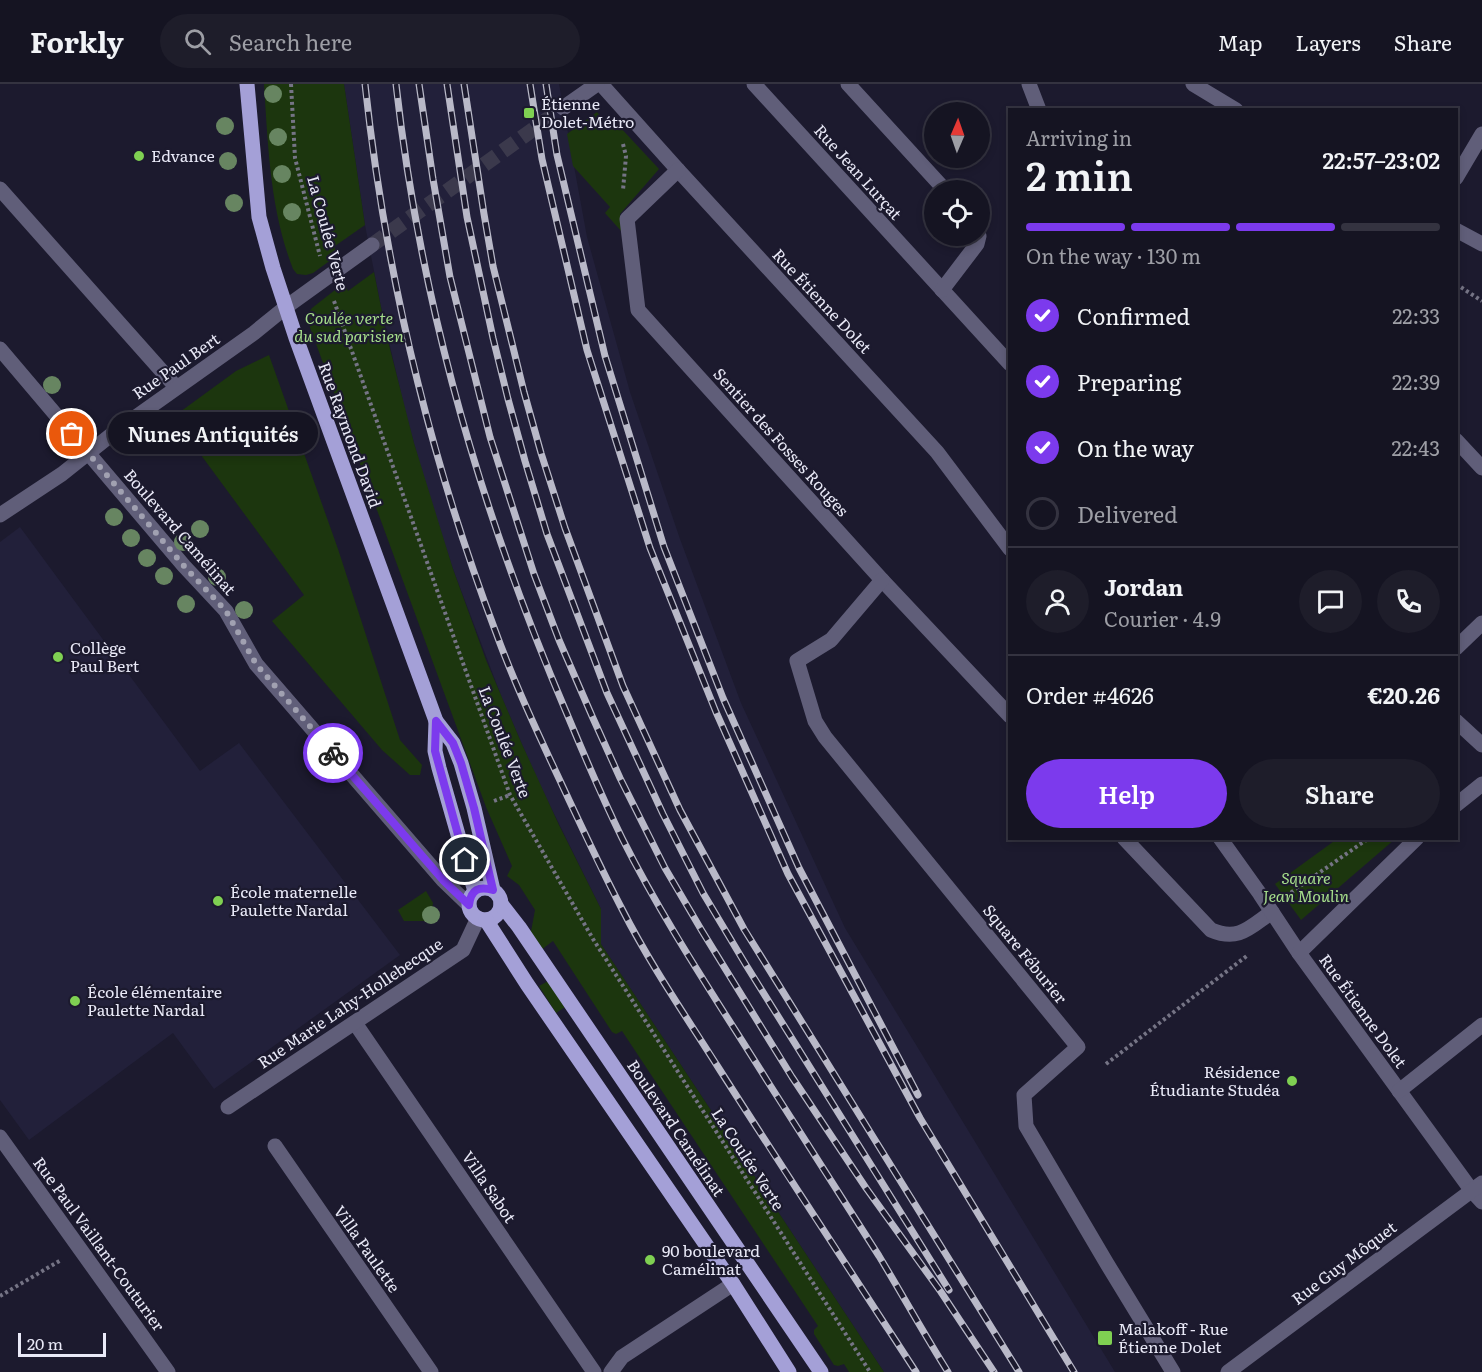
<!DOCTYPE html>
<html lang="en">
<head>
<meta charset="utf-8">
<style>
  :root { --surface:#151422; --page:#1e1d2a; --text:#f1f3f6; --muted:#9d9ea5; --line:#343340; --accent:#7c3aed }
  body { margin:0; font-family:Literata,serif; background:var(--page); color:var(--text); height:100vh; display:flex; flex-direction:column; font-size:22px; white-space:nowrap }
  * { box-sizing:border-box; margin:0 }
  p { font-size:20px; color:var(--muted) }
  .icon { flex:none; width:33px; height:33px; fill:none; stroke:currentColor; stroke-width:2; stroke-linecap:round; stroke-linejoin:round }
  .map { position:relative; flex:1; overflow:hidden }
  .drawer { position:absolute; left:1008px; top:24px; width:450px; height:732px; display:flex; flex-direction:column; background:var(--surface); border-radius:0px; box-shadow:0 3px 9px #0003,0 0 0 2px var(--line) }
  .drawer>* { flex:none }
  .needle { width:39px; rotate:2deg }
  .controls { position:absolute; left:924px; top:18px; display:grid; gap:12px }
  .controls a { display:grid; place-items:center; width:66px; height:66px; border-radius:50%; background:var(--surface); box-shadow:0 3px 9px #0003,0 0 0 2px var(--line); font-size:30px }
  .scale { position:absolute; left:18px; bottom:15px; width:88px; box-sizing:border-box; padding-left:6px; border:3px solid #e9e9f7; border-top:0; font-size:16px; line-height:21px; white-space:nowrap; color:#e9e9f7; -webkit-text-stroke:4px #1c1a2e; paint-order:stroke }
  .pin { position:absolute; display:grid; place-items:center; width:51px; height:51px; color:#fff; margin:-26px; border:3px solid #fff; border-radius:50%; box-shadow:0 2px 6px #0007 }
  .courier { position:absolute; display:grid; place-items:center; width:60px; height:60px; margin:-30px; border:4px solid #7c3aed; border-radius:50%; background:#fff; color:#222; box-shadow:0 2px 8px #0007 }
  .bubble { position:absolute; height:42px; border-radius:21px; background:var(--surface); box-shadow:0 3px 9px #0003,0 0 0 2px var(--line); font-size:20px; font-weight:600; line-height:42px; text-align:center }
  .summary em { font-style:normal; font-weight:600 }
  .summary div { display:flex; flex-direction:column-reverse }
  .summary { display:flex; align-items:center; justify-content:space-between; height:102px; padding:0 18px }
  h1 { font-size:39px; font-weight:600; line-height:45px }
  .bar { display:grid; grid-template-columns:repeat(4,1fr); gap:9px 6px; align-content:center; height:72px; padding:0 18px }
  .bar i { height:8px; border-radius:4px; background:var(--line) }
  .bar .active { background:var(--accent) }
  .bar p { grid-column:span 4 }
  .line { display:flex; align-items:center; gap:15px; padding:0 18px; border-top:2px solid var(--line) }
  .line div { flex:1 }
  .round { display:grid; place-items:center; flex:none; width:63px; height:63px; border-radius:32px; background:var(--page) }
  ol { padding:0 18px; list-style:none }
  li { display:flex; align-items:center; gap:18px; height:66px }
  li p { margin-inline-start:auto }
  li .icon { padding:6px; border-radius:50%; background:var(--accent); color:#fff; stroke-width:4 }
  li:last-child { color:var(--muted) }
  li i { width:33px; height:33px; border:3px solid var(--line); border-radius:50% }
  .cta { display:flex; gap:12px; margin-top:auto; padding:12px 18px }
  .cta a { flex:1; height:69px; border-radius:36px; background:var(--accent); color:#fff; font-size:24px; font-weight:600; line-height:69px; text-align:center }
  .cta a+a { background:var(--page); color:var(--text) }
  header { display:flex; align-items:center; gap:36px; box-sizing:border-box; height:84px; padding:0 30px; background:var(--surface); border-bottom:2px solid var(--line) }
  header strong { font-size:28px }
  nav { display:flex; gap:33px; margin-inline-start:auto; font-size:21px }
  .search { width:420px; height:54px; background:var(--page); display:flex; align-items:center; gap:15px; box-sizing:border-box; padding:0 21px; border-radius:33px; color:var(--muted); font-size:22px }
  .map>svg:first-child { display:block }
  .built { fill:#22203a }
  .green { fill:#1c360e }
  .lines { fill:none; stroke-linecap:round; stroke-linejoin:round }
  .minor-tunnel { stroke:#3b394c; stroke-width:15; stroke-dasharray:15 8; stroke-linecap:butt }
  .path { stroke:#757485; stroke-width:4; stroke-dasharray:3 3; stroke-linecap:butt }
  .minor { stroke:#605e79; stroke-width:15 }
  .major { stroke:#a4a0d7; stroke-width:15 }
  .rail-casing { stroke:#b9b9c8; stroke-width:7 }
  .rail { stroke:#1c1a2e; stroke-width:4.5; stroke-dasharray:14; stroke-linecap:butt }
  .tree { fill:#678561 }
  .done { stroke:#a1a1b1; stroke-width:6; stroke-dasharray:0 10.8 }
  .route { stroke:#7c3aed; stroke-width:8 }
  .poi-dot { fill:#7fd052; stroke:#1c1a2e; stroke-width:2 }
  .labels { text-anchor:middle; stroke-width:4.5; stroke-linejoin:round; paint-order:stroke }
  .poi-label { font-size:16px; fill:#e9e9f7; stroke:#1c1a2e; text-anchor:start }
  .street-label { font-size:16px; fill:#e9e9f7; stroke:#1c1a2e }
  .park-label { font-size:16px; font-style:italic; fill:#a5dd8b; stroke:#1c1a2e }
</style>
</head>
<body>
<header>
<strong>Forkly</strong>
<div class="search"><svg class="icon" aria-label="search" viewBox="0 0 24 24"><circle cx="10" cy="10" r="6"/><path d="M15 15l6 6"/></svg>Search here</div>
<nav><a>Map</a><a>Layers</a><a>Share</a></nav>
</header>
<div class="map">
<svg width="1482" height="1288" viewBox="0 0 1482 1288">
  <rect width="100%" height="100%" fill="#1c1a2e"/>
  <g class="built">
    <polygon points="344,0 559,0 587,153 630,308 680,455 741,619 845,844 1115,1288 884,1288 601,860 601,825 538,697 502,614 453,485 425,399 406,330 382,228 365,141"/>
    <polygon points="20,443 200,687 239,659 400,871 214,1005 173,949 29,1056 0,1016 0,458"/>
  </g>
  <g class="green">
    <path d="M264 0H344L365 141 335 162V173L313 189 306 191 297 190 293 185C270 126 268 62 264 0Z"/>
    <polygon points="597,28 611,46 619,42 659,85 620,130 622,148 605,129 610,123 573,82 567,50"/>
    <polygon points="374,188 387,253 414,359 453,485 486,576 521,658 559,741 601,825 601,860 884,1288 849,1288 844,1280 838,1282 834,1281 814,1250 814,1246 818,1242 622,947 616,950 612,948 553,857 541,866 530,853 535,826 519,801 507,792 512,782 486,723 308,238 309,228 312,224 344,199 348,207"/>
    <polygon points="269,271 338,465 400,656 422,681 420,691 410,691 382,666 272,537 304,511 173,333 236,287"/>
    <polygon points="1337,755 1395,755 1301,836 1275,800"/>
    <polygon points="426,807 433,819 430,837 404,837 398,826"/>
    <polygon points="550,896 568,921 556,929 539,902"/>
  </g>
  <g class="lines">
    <polyline class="minor-tunnel" points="372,161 563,24"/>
    <g class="path">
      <polyline points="291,0 295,74 320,172"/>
      <polyline points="623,60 626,72 623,106"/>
      <polyline points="1456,186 1457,184"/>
      <polyline points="1456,200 1482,217"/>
      <polyline points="334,217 510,711 593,855 870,1288"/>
      <polyline points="494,717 510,711"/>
      <polyline points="1286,812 1369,754"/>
      <polyline points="1106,980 1248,871"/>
      <polyline points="0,1212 61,1176"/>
    </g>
    <g class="minor">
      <polyline points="601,0 678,86 937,368 1010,465"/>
      <polyline points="754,0 1010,280"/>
      <polyline points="848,0 945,106"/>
      <polyline points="1029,0 1039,26"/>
      <polyline points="1193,0 1236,26"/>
      <polyline points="563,24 597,0"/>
      <polyline points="678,86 627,135 638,226 882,496 1010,632"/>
      <polyline points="1456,94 1482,50"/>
      <polyline points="0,105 176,303"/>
      <polyline points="1456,146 1482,160"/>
      <polyline points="942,206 977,160 979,152"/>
      <polyline points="0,265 184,482 226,527 256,580 443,796 469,821"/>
      <polyline points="1456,356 1482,384"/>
      <polyline points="0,431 62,390 116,347 254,249 286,223 372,161"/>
      <polyline points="882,496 831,556 797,577 815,637 825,653 1078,963 1024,1011 1026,1042 1106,1178 1173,1288"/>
      <polyline points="1456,564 1482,539"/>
      <polyline points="1456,637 1482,661"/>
      <polyline points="1456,721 1482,700"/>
      <path d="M1124 754 1211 846C1239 858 1250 843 1272 828"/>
      <polyline points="1220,754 1260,810 1299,869 1472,1107 1482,1118"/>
      <polyline points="1299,869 1417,754"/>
      <polyline points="355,939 594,1288"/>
      <polyline points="1399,1007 1482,941"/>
      <polyline points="228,1023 463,866 478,834"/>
      <polyline points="0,1053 168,1288"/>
      <polyline points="275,1062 431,1288"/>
      <polyline points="611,1288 622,1273 733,1200"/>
      <polyline points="1228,1288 1482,1099"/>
    </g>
    <g class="major">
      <polyline points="247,0 259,133 273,184 296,254 436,637 453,659 461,679 474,724 493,806"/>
      <polyline points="436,637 435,667 439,684 463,768 475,807"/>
      <circle cx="485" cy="820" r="16"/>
      <polyline points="501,820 519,843 821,1288"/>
      <polyline points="486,836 527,900 733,1200 789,1288"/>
    </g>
    <defs>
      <g id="rail">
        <path d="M365 0C385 186 429 371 495 546 516 604 543 660 569 716 586 752 603 789 622 825 650 880 685 931 718 983 783 1085 850 1186 916 1288"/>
        <path d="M396 0C420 217 481 429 567 630 584 671 602 713 622 754 664 838 718 918 768 998 805 1056 842 1114 879 1172 902 1210 924 1250 948 1288"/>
        <polyline points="419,0 433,95 450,193 490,353 534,490 559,556 592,632 620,694 665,784 702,847 792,993 866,1104 941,1208 994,1288"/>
        <polyline points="447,0 467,133 493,254 508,315 525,377 547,450 607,609 663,730 703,809 746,881 949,1206"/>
        <polyline points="464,0 484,130 493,182 524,308 541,369 565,444 623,602 680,726 744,845 1019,1288"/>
        <polyline points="530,0 542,75 587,266 650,464 716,628 788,790 920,1034 1074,1288"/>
        <polyline points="546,0 557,71 605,272 664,463 723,614 799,784 918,1011"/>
      </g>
    </defs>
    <use href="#rail" class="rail-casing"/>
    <use href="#rail" class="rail"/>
  </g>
  <g class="tree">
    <circle cx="273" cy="10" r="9"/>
    <circle cx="225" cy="42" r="9"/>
    <circle cx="278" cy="53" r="9"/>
    <circle cx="228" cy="77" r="9"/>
    <circle cx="282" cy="90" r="9"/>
    <circle cx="234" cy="119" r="9"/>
    <circle cx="292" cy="128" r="9"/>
    <circle cx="52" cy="301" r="9"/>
    <circle cx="114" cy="433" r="9"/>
    <circle cx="200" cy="445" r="9"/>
    <circle cx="131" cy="454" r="9"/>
    <circle cx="183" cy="458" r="9"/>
    <circle cx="147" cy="474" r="9"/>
    <circle cx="164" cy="492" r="9"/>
    <circle cx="217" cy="493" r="9"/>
    <circle cx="186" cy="520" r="9"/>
    <circle cx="244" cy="526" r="9"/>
    <circle cx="431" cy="831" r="9"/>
  </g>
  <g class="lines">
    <polyline class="done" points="72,350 184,482 226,527 256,580 333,669"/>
    <path class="route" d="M333 669 443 796 469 821C471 805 479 802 493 806L474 724 461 679 453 659 436 637 435 667 465 776"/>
  </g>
  <g class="poi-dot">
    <rect x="523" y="23" width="12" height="12" rx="3"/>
    <circle cx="139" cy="72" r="6"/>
    <circle cx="58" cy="573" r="6"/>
    <circle cx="218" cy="817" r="6"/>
    <circle cx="75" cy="917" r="6"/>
    <circle cx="1292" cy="997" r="6"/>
    <circle cx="650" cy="1176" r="6"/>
    <rect x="1097" y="1246" width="16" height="16" rx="3"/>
  </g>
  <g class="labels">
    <g class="poi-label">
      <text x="541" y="26">Étienne<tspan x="541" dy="18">Dolet-Métro</tspan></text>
      <text x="151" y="78">Edvance</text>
      <text x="70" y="570">Collège<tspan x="70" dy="18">Paul Bert</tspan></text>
      <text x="230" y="814">École maternelle<tspan x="230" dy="18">Paulette Nardal</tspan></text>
      <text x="87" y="914">École élémentaire<tspan x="87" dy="18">Paulette Nardal</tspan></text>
      <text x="1280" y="994" text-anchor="end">Résidence<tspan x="1280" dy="18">Étudiante Studéa</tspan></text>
      <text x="662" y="1173">90 boulevard<tspan x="662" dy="18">Camélinat</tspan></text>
      <text x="1118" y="1251">Malakoff - Rue<tspan x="1118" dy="18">Étienne Dolet</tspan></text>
    </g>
    <g class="street-label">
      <text transform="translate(858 88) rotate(48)" y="6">Rue Jean Lurçat</text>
      <text transform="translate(328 149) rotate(75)" y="6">La Coulée Verte</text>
      <text transform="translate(822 217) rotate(47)" y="6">Rue Étienne Dolet</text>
      <text transform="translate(176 282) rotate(-35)" y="6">Rue Paul Bert</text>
      <text transform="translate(350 351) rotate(70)" y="6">Rue Raymond David</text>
      <text transform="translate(781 358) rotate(48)" y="6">Sentier des Fosses Rouges</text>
      <text transform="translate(180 448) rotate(49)" y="6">Boulevard Camélinat</text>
      <text transform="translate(505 658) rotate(69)" y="6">La Coulée Verte</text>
      <text transform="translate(1025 870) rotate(51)" y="6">Square Féburier</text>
      <text transform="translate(350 919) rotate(-34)" y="6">Rue Marie Lahy-Hollebecque</text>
      <text transform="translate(1363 927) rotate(54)" y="6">Rue Étienne Dolet</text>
      <text transform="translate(676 1044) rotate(56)" y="6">Boulevard Camélinat</text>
      <text transform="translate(748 1075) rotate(57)" y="6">La Coulée Verte</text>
      <text transform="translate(489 1103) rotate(56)" y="6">Villa Sabot</text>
      <text transform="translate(99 1160) rotate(54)" y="6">Rue Paul Vaillant-Couturier</text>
      <text transform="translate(367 1165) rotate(55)" y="6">Villa Paulette</text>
      <text transform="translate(1344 1179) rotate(-37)" y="6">Rue Guy Môquet</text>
    </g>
    <g class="park-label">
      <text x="349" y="240">Coulée verte<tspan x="349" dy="18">du sud parisien</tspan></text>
      <text x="1306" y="800">Square<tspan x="1306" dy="18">Jean Moulin</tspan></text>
    </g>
  </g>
</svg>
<div class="controls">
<a><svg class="needle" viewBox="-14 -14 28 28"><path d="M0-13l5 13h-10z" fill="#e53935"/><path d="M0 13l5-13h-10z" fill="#9d9ea5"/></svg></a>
<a><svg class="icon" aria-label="locate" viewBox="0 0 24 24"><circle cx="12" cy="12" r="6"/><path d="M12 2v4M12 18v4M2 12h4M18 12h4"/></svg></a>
</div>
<div class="scale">20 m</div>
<div class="pin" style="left:72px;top:350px;background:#ea580c"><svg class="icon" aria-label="bag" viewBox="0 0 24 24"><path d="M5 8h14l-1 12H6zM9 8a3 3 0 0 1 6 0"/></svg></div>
<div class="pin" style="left:465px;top:776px;background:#1f2937"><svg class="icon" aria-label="home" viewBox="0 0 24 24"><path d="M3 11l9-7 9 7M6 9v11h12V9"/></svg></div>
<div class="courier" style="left:333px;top:669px"><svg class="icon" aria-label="bike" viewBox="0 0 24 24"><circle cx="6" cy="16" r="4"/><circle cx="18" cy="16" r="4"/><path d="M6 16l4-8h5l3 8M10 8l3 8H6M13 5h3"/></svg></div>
<div class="bubble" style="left:108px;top:328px;width:210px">Nunes Antiquités</div>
<section class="drawer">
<div class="summary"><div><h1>2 min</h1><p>Arriving in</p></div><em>22:57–23:02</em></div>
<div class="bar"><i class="active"></i><i class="active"></i><i class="active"></i><i></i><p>On the way · 130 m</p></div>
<ol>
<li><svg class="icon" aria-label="check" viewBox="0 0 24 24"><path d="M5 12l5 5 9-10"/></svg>Confirmed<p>22:33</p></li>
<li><svg class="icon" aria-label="check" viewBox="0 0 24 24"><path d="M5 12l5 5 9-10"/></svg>Preparing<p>22:39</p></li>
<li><svg class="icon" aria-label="check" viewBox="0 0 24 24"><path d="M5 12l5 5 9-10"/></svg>On the way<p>22:43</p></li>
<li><i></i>Delivered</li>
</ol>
<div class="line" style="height:108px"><a class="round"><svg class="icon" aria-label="person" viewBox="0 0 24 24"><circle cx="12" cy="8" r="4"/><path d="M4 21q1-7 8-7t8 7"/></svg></a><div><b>Jordan</b><p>Courier · 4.9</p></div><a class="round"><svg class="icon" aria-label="chat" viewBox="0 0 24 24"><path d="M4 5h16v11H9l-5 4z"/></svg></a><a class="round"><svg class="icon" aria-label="phone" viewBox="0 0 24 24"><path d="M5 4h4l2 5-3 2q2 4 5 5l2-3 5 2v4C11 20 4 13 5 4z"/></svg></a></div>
<div class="line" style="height:78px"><div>Order #4626</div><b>€20.26</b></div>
<div class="cta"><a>Help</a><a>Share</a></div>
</section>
</div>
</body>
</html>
